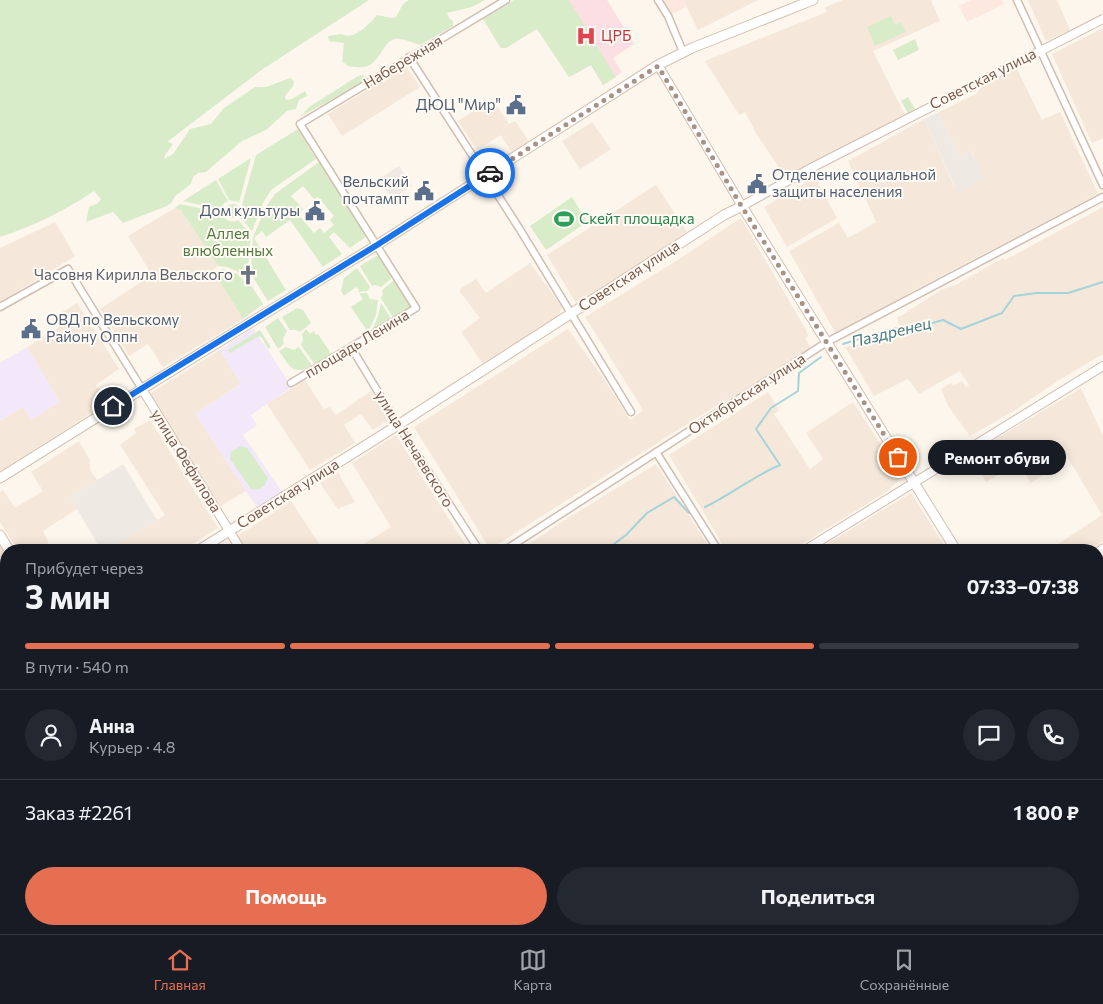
<!DOCTYPE html>
<html lang="ru">
<head>
<meta charset="utf-8">
<style>
  :root { --surface:#171b24; --page:#242831; --text:#f1f3f6; --muted:#9ea1a6; --line:#363941; --accent:#e76f51 }
  body { margin:0; font-family:Commissioner,sans-serif; background:var(--page); color:var(--text); height:100vh; display:flex; flex-direction:column; font-size:19px; white-space:nowrap }
  * { box-sizing:border-box; margin:0 }
  p { font-size:16px; color:var(--muted) }
  .icon { flex:none; width:28px; height:28px; fill:none; stroke:currentColor; stroke-width:2; stroke-linecap:round; stroke-linejoin:round }
  .map { position:relative; flex:1; overflow:hidden }
  .details { position:absolute; left:0px; top:544px; width:1104px; height:391px; display:flex; flex-direction:column; background:var(--surface); border-radius:20px 20px 0 0; box-shadow:0 2px 12px #0003 }
  .details>* { flex:none }
  .pin { position:absolute; display:grid; place-items:center; width:42px; height:42px; color:#fff; margin:-21px; border:2px solid #fff; border-radius:50%; box-shadow:0 1px 5px #0007 }
  .courier { position:absolute; display:grid; place-items:center; width:50px; height:50px; margin:-25px; border:4px solid #1a73e8; border-radius:50%; background:#fff; color:#222; box-shadow:0 1px 6px #0007 }
  .bubble { position:absolute; height:35px; border-radius:18px; background:var(--surface); box-shadow:0 2px 12px #0003; font-size:16px; font-weight:700; line-height:35px; text-align:center }
  .head em { font-style:normal; font-weight:700 }
  .head div { display:flex; flex-direction:column-reverse }
  .head { display:flex; align-items:center; justify-content:space-between; height:85px; padding:0 25px }
  h1 { font-size:32px; font-weight:700; line-height:38px }
  .bar { display:grid; grid-template-columns:repeat(4,1fr); gap:8px 5px; align-content:center; height:60px; padding:0 25px }
  .bar i { height:6px; border-radius:4px; background:var(--line) }
  .bar .on { background:var(--accent) }
  .bar p { grid-column:span 4 }
  .line { display:flex; align-items:center; gap:12px; padding:0 25px; border-top:1px solid var(--line) }
  .line div { flex:1 }
  .round { display:grid; place-items:center; flex:none; width:52px; height:52px; border-radius:26px; background:var(--page) }
  .cta { display:flex; gap:10px; margin-top:auto; padding:10px 25px }
  .cta a { flex:1; height:58px; border-radius:30px; background:var(--accent); color:#fff; font-size:20px; font-weight:700; line-height:58px; text-align:center }
  .cta a+a { background:var(--page); color:var(--text) }
  .tab-bar { display:flex; justify-content:space-around; align-items:center; height:70px; border-top:1px solid var(--line); background:var(--surface); font-size:14px; color:var(--muted) }
  .tab-bar a { display:grid; justify-items:center; gap:2px }
  .tab-bar .on { color:var(--accent) }
  .map>svg:first-child { display:block }
  .residential { fill:#f5e8da }
  .commercial { fill:#fde8e0 }
  .industrial { fill:#efe9e4 }
  .education { fill:#f3e8fa }
  .medical { fill:#fbdfe3 }
  .green { fill:#d8ecc9; fill-rule:evenodd }
  .lines { fill:none; stroke-linecap:round; stroke-linejoin:round }
  .stream { stroke:#a5d3da; stroke-width:2 }
  .minor-casing { stroke:#d1beb0; stroke-width:9 }
  .tertiary-casing { stroke:#d1beb0; stroke-width:10 }
  .secondary-casing { stroke:#d6c0b0; stroke-width:11 }
  .minor { stroke:#fff; stroke-width:6 }
  .tertiary { stroke:#fff; stroke-width:8 }
  .secondary { stroke:#fff; stroke-width:9 }
  .done { stroke:#a89285; stroke-width:5; stroke-dasharray:0 9 }
  .route { stroke:#1a73e8; stroke-width:6 }
  .labels { text-anchor:middle; stroke-width:4; stroke-linejoin:round; paint-order:stroke }
  .health-label { font-size:15px; fill:#be3a42; stroke:#fffaf3; text-anchor:start }
  .street-label { font-size:15px; fill:#7a5c4d; stroke:#fffaf3 }
  .service-label { font-size:15px; fill:#4e5e75; stroke:#fffaf3; text-anchor:end }
  .leisure-label { font-size:15px; fill:#27864d; stroke:#fffaf3; text-anchor:start }
  .park-label { font-size:15px; fill:#537a41; stroke:#fffaf3 }
  .worship-label { font-size:15px; fill:#5b616d; stroke:#fffaf3; text-anchor:end }
  .water-label { font-size:16px; font-style:italic; fill:#437c86; stroke:#fffaf3 }
</style>
</head>
<body>
<div class="map">
<svg width="1103" height="934" viewBox="0 0 1103 934">
  <rect width="100%" height="100%" fill="#fdf6ec"/>
  <g class="residential">
    <polygon points="683,0 758,0 698,30"/>
    <polygon points="843,0 931,0 940,21 873,51 905,115 848,144 840,151 788,178 785,177 756,133 745,112 739,115 705,61 827,12 825,7"/>
    <polygon points="1028,0 1057,0 1070,30 1046,41"/>
    <polygon points="1103,28 1103,138 1092,143 1052,54"/>
    <polygon points="406,66 420,87 342,136 328,114"/>
    <polygon points="1017,69 1042,120 1060,112 1098,194 909,293 894,305 836,334 789,251 839,223 848,238 876,222 848,161 924,119 954,186 977,164 972,151 959,156 939,112 976,94 982,86"/>
    <polygon points="492,99 509,124 515,121 529,142 512,153 501,135 477,150 458,121"/>
    <polygon points="592,122 611,149 580,169 562,141"/>
    <polygon points="815,177 837,218 787,247 764,207"/>
    <polygon points="656,185 687,232 632,269 576,303 547,255"/>
    <polygon points="1103,207 1103,354 1056,382 1014,411 970,436 948,406 941,389 951,383 954,385 962,381 966,387 969,385 960,371 919,394 908,379 874,396 845,347 902,333 897,318 941,290 957,284 1003,258 1005,260"/>
    <polygon points="175,208 181,210 218,266 213,270 243,319 163,367 148,344 129,356 100,309 152,275 128,236"/>
    <polygon points="741,218 806,330 808,336 805,338 811,349 753,385 711,409 490,549 414,427 568,329 604,379 628,417 631,420 643,410 585,317 676,261"/>
    <polygon points="55,222 75,256 0,302 0,248"/>
    <polygon points="530,263 562,307 558,316 483,364 461,332 480,318 460,292 461,288 476,279 486,293"/>
    <polygon points="77,303 119,369 96,385 107,403 0,472 0,421 23,407 31,419 60,402 27,347 59,327 54,317"/>
    <polygon points="220,350 241,384 195,414 246,491 219,507 149,394"/>
    <polygon points="305,380 324,409 330,407 336,415 371,391 388,420 373,430 361,414 344,425 355,443 310,470 267,404"/>
    <polygon points="1081,388 1103,436 1103,541 1089,550 1049,550 1102,515 1068,458 1031,483 1018,464 986,482 969,455"/>
    <polygon points="768,392 779,410 774,414 810,469 823,459 806,433 853,402 902,477 886,492 792,550 726,550 669,455"/>
    <polygon points="150,420 218,528 183,550 108,550 165,515 120,445 136,433 134,429"/>
    <polygon points="396,435 425,482 469,550 354,550 391,527 352,463"/>
    <polygon points="79,441 90,460 90,470 97,480 70,497 77,509 43,531 48,541 49,548 46,550 18,550 0,522 0,492 3,490 15,508 43,491 31,472"/>
    <polygon points="656,464 711,550 520,550 560,523"/>
    <polygon points="338,472 355,502 338,509 320,483"/>
    <polygon points="911,493 947,550 816,550 835,539"/>
    <polygon points="291,501 323,550 245,550 236,537"/>
    <polygon points="0,546 6,556 6,662 0,666"/>
    <polygon points="1103,558 1103,611 1098,614 1098,562"/>
    <polygon points="1103,618 1103,680 1098,670 1098,621"/>
    <polygon points="6,681 6,728 0,724 0,684"/>
    <polygon points="0,781 6,791 6,855 1,858 0,857"/>
    <polygon points="1098,795 1103,804 1103,920 1098,924"/>
    <polygon points="0,881 6,891 6,929 29,929 33,934 0,934"/>
    <polygon points="45,929 94,929 97,934 48,934"/>
    <polygon points="152,929 200,929 191,934 151,934 153,932"/>
    <polygon points="224,929 237,929 241,934 216,934"/>
    <polygon points="255,929 470,929 473,934 259,934"/>
    <polygon points="523,929 705,929 708,934 514,934"/>
    <polygon points="725,929 795,929 787,934 728,934"/>
    <polygon points="822,929 939,929 942,934 813,934"/>
    <polygon points="960,929 1089,929 1080,934 962,934"/>
  </g>
  <g class="commercial">
    <polygon points="663,0 683,0 686,7 671,15"/>
    <polygon points="971,0 1002,0 1004,4 967,22 959,6"/>
  </g>
  <g class="industrial">
    <polygon points="939,112 959,156 971,151 984,176 982,180 958,193 924,119"/>
    <polygon points="399,166 412,186 392,199 379,179"/>
    <polygon points="123,464 157,520 108,550 101,550 70,497"/>
  </g>
  <g class="education">
    <polygon points="253,328 292,387 251,415 257,425 243,435 282,492 258,509 195,414 241,384 220,350"/>
    <polygon points="27,347 60,402 31,420 23,407 0,421 0,363"/>
  </g>
  <polygon class="medical" points="514,0 607,0 634,44 613,58 622,72 603,85 591,65 569,77 537,29 506,48 501,48 483,19"/>
  <g class="green">
    <path d="M0 0H369L263 69 167 142H169L173 144 165 155 164 159 173 154 190 129 211 124 224 108 255 87H266L290 78 294 81 293 86 285 96 286 100 292 99 305 91 307 96 299 100 296 109 287 111 266 130 242 141 206 172 198 173 193 177 191 184 175 196 172 202 167 206 123 223 113 212 86 222 89 207 98 203 101 199 94 191C65 211 33 226 0 237Z"/>
    <path d="M409 0H485L472 7 447 13 449 18 453 21V26L420 45C413 43 403 38 396 39 382 39 380 71 357 67 350 67 347 66 342 61L344 43 329 41 328 36 342 34C353 41 370 24 377 15L392 18 396 17 403 4Z"/>
    <polygon points="514,0 569,0 616,77 603,85 591,65 569,77 537,29 506,48 501,48 483,19"/>
    <polygon points="891,16 895,25 901,22 906,32 875,46 867,27"/>
    <polygon points="915,39 919,50 898,60 893,50"/>
    <polygon points="363,75 367,77 368,81 358,91 348,91 301,116 309,107 358,76"/>
    <polygon points="908,97 915,109 908,113 901,101"/>
    <polygon points="298,129 316,159 271,190 263,203 252,231 241,218 244,211 242,205 256,155"/>
    <polygon points="251,158 239,202 229,200 218,179"/>
    <path d="M319 162 367 236 350 248 334 232 329 237 342 254 323 267 290 220 266 237 262 231 254 238 286 290 268 301 254 279 255 273 251 268 253 237 267 205 275 194ZM303 186 314 199 318 197 334 216 330 220 334 225 324 233 320 228 314 233 298 214 303 209 291 196Z"/>
    <polygon points="216,180 228,201 224,203 222,210 183,201"/>
    <polygon points="572,197 587,222 546,250 530,226"/>
    <circle cx="233" cy="211" r="7"/>
    <path d="M180 204 222 213C225 220 231 224 238 220L251 235 248 267 241 273 227 267 218 266 181 210 175 208Z"/>
    <polygon points="380,254 391,271 391,279 381,287 375,285 372,286 360,266"/>
    <polygon points="357,268 370,287 367,291 358,292 359,290 356,287 344,296 341,291 344,278"/>
    <polygon points="223,269 240,275 244,282 250,283 263,304 243,319 214,272"/>
    <polygon points="396,280 412,305 408,310 394,319 381,298 383,294 382,290 393,281"/>
    <polygon points="359,293 367,293 370,299 378,300 376,315 368,332 351,307 363,299"/>
    <polygon points="381,303 391,319 371,333 378,316"/>
    <polygon points="297,308 303,310 311,323 300,332 296,330 290,330 282,317"/>
    <polygon points="278,318 287,331 283,339 284,344 278,349 265,327"/>
    <polygon points="306,329 310,334 314,331 316,335 318,334 332,355 316,366 301,345 303,340 302,334"/>
    <polygon points="260,330 271,347 268,349 262,338 259,336 230,353 228,350"/>
    <path d="M286 347 294 350 299 347 313 367C290 375 291 367 279 351Z"/>
    <path d="M241 446 247 448 268 478C265 487 260 491 251 489L230 459 231 452Z"/>
  </g>
  <g class="lines">
    <g class="stream">
      <polyline points="843,344 891,329 922,326 943,320 961,329 1002,313 1014,296 1037,293 1068,293 1103,282"/>
      <path d="M705 507C731 495 753 476 780 465L756 429 771 408 798 391 799 373 821 357"/>
      <polyline points="606,550 626,535 647,513 674,497 689,513"/>
      <polyline points="211,934 212,931"/>
    </g>
    <defs>
      <g id="minor">
        <polyline points="658,0 668,16 683,52"/>
        <polyline points="1017,0 1103,185"/>
        <polyline points="409,57 519,228 631,412"/>
        <polyline points="0,307 68,269 142,389"/>
        <polyline points="351,347 398,425 479,550"/>
        <polyline points="291,383 416,308 300,124 506,0"/>
        <polyline points="656,452 718,550"/>
        <polyline points="505,550 827,342 1103,197"/>
        <polyline points="1098,615 1103,611"/>
        <polyline points="1098,776 1103,784"/>
        <polyline points="0,867 6,878"/>
        <polyline points="37,929 40,934"/>
        <polyline points="247,929 250,934"/>
        <polyline points="715,929 718,934"/>
        <polyline points="950,929 953,934"/>
        <polyline points="201,934 209,929"/>
      </g>
      <g id="tertiary">
        <polyline points="658,65 742,206 815,166 1103,19"/>
        <polyline points="142,389 241,550"/>
        <polyline points="805,550 1103,366"/>
        <polyline points="0,675 6,671"/>
      </g>
      <g id="secondary">
        <polyline points="0,478 142,389 377,245 658,65 692,48 813,0"/>
        <polyline points="0,535 9,550"/>
        <polyline points="199,550 398,425 724,215 742,206 956,550"/>
        <polyline points="1098,553 1103,549"/>
        <polyline points="1098,739 1103,735"/>
        <polyline points="478,929 482,934"/>
        <polyline points="501,934 509,929"/>
        <polyline points="796,934 804,929"/>
      </g>
    </defs>
    <use href="#minor" class="minor-casing"/>
    <use href="#tertiary" class="tertiary-casing"/>
    <use href="#secondary" class="secondary-casing"/>
    <use href="#minor" class="minor"/>
    <use href="#tertiary" class="tertiary"/>
    <use href="#secondary" class="secondary"/>
  </g>
  <g class="lines">
    <polyline class="done" points="490,173 658,66 739,202 898,457"/>
    <polyline class="route" points="113,406 377,245 490,173"/>
  </g>
  <defs>
    <symbol id="hospital-bare" viewBox="-9 -9 18 18"><path d="M-5-5h3v3.5h4V-5h3V5h-3V1.5h-4V5h-3Z" fill="#e0444e" stroke="#fffaf3" stroke-width="2.5" paint-order="stroke"/></symbol>
    <symbol id="civic-bare" viewBox="-9 -9 18 18"><path d="M-.6-6.5H3V-4.5H.6V-3L4-1V1h2V6H-6V1h2V-1L-.6-3ZM-1.2 2.5V6h2.4V2.5Z" fill="#5c6f8a" stroke="#fffaf3" stroke-width="2.5" paint-order="stroke"/></symbol>
    <symbol id="stadium-bare" viewBox="-9 -9 18 18"><path d="M0-5a6.5 5 0 1 0 0 10a6.5 5 0 1 0 0-10ZM-3.5-1.8h7v3.6h-7Z" fill="#2e9e5b" stroke="#fffaf3" stroke-width="2.5" paint-order="stroke"/></symbol>
    <symbol id="church-bare" viewBox="-9 -9 18 18"><path d="M-1.2-6h2.4v3.5h3.3v2.4h-3.3V6h-2.4V-.1h-3.3v-2.4h3.3Z" fill="#6b7280" stroke="#fffaf3" stroke-width="2.5" paint-order="stroke"/></symbol>
  </defs>
  <g fill-rule="evenodd">
    <use href="#hospital-bare" x="572" y="22" width="28" height="28"/>
    <use href="#civic-bare" x="502" y="91" width="28" height="28"/>
    <use href="#civic-bare" x="743" y="170" width="28" height="28"/>
    <use href="#civic-bare" x="410" y="177" width="28" height="28"/>
    <use href="#civic-bare" x="301" y="197" width="28" height="28"/>
    <use href="#stadium-bare" x="550" y="205" width="28" height="28"/>
    <use href="#church-bare" x="234" y="261" width="28" height="28"/>
    <use href="#civic-bare" x="17" y="315" width="28" height="28"/>
  </g>
  <g class="labels">
    <g class="health-label">
      <text x="601" y="41">ЦРБ</text>
    </g>
    <g class="street-label">
      <text transform="translate(403 62) rotate(-31)" y="5">Набережная</text>
      <text transform="translate(983 79) rotate(-27)" y="5">Советская улица</text>
      <text transform="translate(629 276) rotate(-33)" y="5">Советская улица</text>
      <text transform="translate(357 344) rotate(-31)" y="5">площадь Ленина</text>
      <text transform="translate(747 394) rotate(-33)" y="5">Октябрьская улица</text>
      <text transform="translate(414 449) rotate(58)" y="5">улица Нечаевского</text>
      <text transform="translate(186 461) rotate(58)" y="5">улица Фефилова</text>
      <text transform="translate(288 494) rotate(-32)" y="5">Советская улица</text>
    </g>
    <g class="service-label">
      <text x="501" y="110">ДЮЦ "Мир"</text>
      <text x="772" y="180" text-anchor="start">Отделение социальной<tspan x="772" dy="17">защиты населения</tspan></text>
      <text x="409" y="187">Вельский<tspan x="409" dy="17">почтампт</tspan></text>
      <text x="300" y="216">Дом культуры</text>
      <text x="46" y="325" text-anchor="start">ОВД по Вельскому<tspan x="46" dy="17">Району Оппн</tspan></text>
    </g>
    <g class="leisure-label">
      <text x="579" y="224">Скейт площадка</text>
    </g>
    <g class="park-label">
      <text x="228" y="239">Аллея<tspan x="228" dy="17">влюбленных</tspan></text>
    </g>
    <g class="worship-label">
      <text x="233" y="280">Часовня Кирилла Вельского</text>
    </g>
    <g class="water-label">
      <text transform="translate(891 332) rotate(-14)" y="6">Паздренец</text>
    </g>
  </g>
</svg>
<div class="pin" style="left:898px;top:457px;background:#ea580c"><svg class="icon" aria-label="bag" viewBox="0 0 24 24"><path d="M5 8h14l-1 12H6zM9 8a3 3 0 0 1 6 0"/></svg></div>
<div class="pin" style="left:113px;top:406px;background:#1f2937"><svg class="icon" aria-label="home" viewBox="0 0 24 24"><path d="M3 11l9-7 9 7M6 9v11h12V9"/></svg></div>
<div class="courier" style="left:490px;top:173px"><svg class="icon" aria-label="car" viewBox="0 0 24 24"><path d="M5 17H2v-5l4-1 3-4h7l3 4 3 1v5h-3M9 17h6M6 11h13"/><circle cx="7" cy="17" r="2"/><circle cx="17" cy="17" r="2"/></svg></div>
<div class="bubble" style="left:928px;top:440px;width:138px">Ремонт обуви</div>
<section class="details">
<div class="head"><div><h1>3 мин</h1><p>Прибудет через</p></div><em>07:33–07:38</em></div>
<div class="bar"><i class="on"></i><i class="on"></i><i class="on"></i><i></i><p>В пути · 540 m</p></div>
<div class="line" style="height:90px"><a class="round"><svg class="icon" aria-label="person" viewBox="0 0 24 24"><circle cx="12" cy="8" r="4"/><path d="M4 21q1-7 8-7t8 7"/></svg></a><div><b>Анна</b><p>Курьер · 4.8</p></div><a class="round"><svg class="icon" aria-label="chat" viewBox="0 0 24 24"><path d="M4 5h16v11H9l-5 4z"/></svg></a><a class="round"><svg class="icon" aria-label="phone" viewBox="0 0 24 24"><path d="M5 4h4l2 5-3 2q2 4 5 5l2-3 5 2v4C11 20 4 13 5 4z"/></svg></a></div>
<div class="line" style="height:65px"><div>Заказ #2261</div><b>1 800 ₽</b></div>
<div class="cta"><a>Помощь</a><a>Поделиться</a></div>
</section>
</div>
<nav class="tab-bar">
<a class="on"><svg class="icon" aria-label="home" viewBox="0 0 24 24"><path d="M3 11l9-7 9 7M6 9v11h12V9"/></svg>Главная</a>
<a><svg class="icon" aria-label="map" viewBox="0 0 24 24"><path d="M3 6l6-2 6 2 6-2v14l-6 2-6-2-6 2zM9 4v14M15 6v14"/></svg>Карта</a>
<a><svg class="icon" aria-label="saved" viewBox="0 0 24 24"><path d="M7 4h10v16l-5-4-5 4z"/></svg>Сохранённые</a>
</nav>
</body>
</html>
